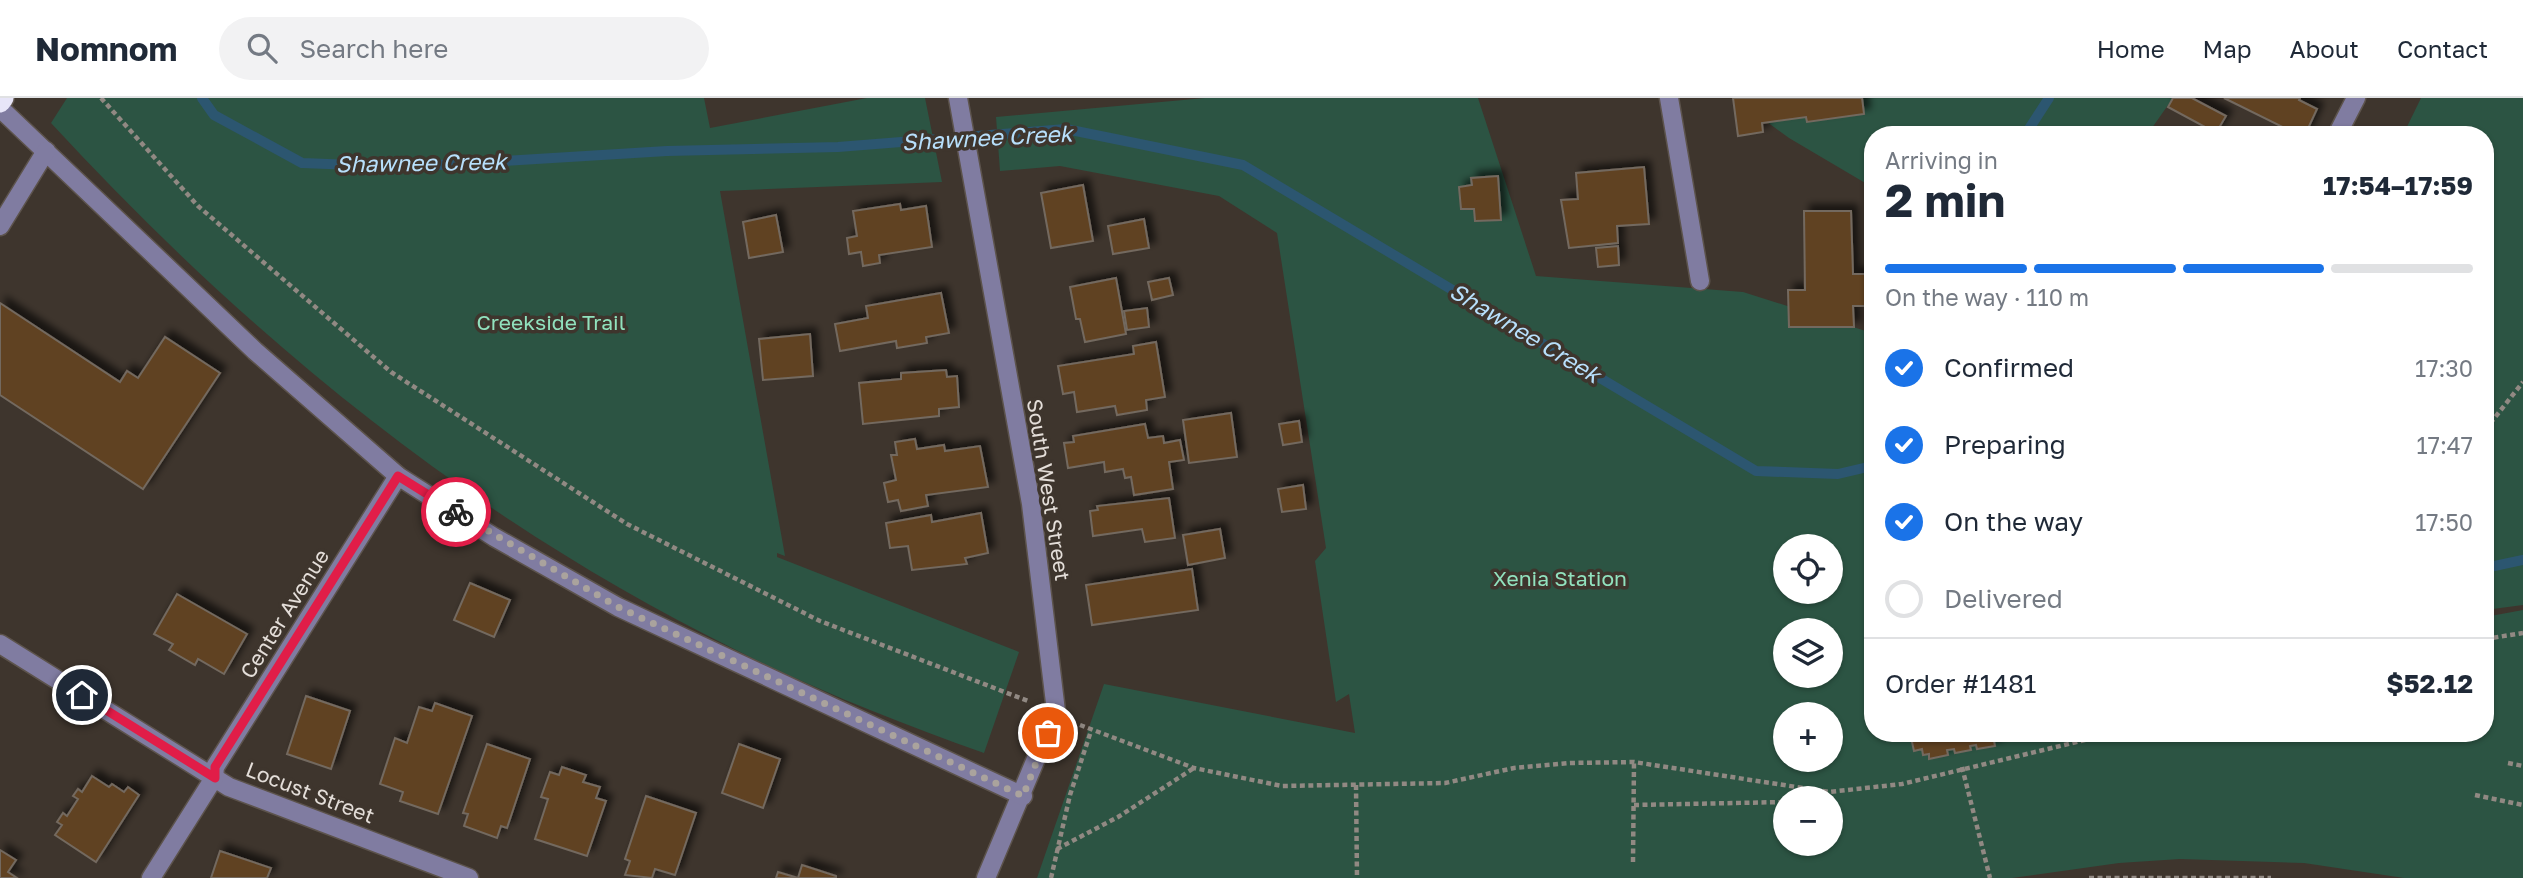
<!DOCTYPE html>
<html lang="en">
<head>
<meta charset="utf-8">
<style>
  :root { --surface:#fff; --page:#f2f2f3; --text:#1f2937; --muted:#747a83; --line:#e0e1e3; --accent:#1a73e8 }
  body { margin:0; font-family:"Golos Text",sans-serif; background:var(--page); color:var(--text); height:100vh; display:flex; flex-direction:column; font-size:26px; white-space:nowrap }
  * { box-sizing:border-box; margin:0 }
  p { font-size:23px; color:var(--muted) }
  .icon { flex:none; width:38px; height:38px; fill:none; stroke:currentColor; stroke-width:2; stroke-linecap:round; stroke-linejoin:round }
  .map { position:relative; flex:1; overflow:hidden }
  .panel { position:absolute; left:1864px; top:28px; width:630px; height:616px; display:flex; flex-direction:column; background:var(--surface); border-radius:28px; box-shadow:0 2px 5px #0004 }
  .panel>* { flex:none }
  .controls { position:absolute; left:1773px; top:436px; display:grid; gap:14px }
  .controls a { display:grid; place-items:center; width:70px; height:70px; border-radius:50%; background:var(--surface); box-shadow:0 2px 5px #0004; font-size:35px }
  .pin { position:absolute; display:grid; place-items:center; width:60px; height:60px; color:#fff; margin:-30px; border:4px solid #fff; border-radius:50%; box-shadow:0 2px 7px #0007 }
  .courier { position:absolute; display:grid; place-items:center; width:70px; height:70px; margin:-35px; border:5px solid #e11d48; border-radius:50%; background:#fff; color:#222; box-shadow:0 2px 9px #0007 }
  .head em { font-style:normal; font-weight:700 }
  .head div { display:flex; flex-direction:column-reverse }
  .head { display:flex; align-items:center; justify-content:space-between; height:119px; padding:0 21px }
  h1 { font-size:46px; font-weight:700; line-height:52px }
  .bar { display:grid; grid-template-columns:repeat(4,1fr); gap:10px 7px; align-content:center; height:84px; padding:0 21px }
  .bar i { height:9px; border-radius:5px; background:var(--line) }
  .bar .selected { background:var(--accent) }
  .bar p { grid-column:span 4 }
  .line { display:flex; align-items:center; gap:18px; padding:0 21px; border-top:2px solid var(--line) }
  .line div { flex:1 }
  ol { padding:0 21px; list-style:none }
  li { display:flex; align-items:center; gap:21px; height:77px }
  li p { margin-inline-start:auto }
  li .icon { padding:7px; border-radius:50%; background:var(--accent); color:#fff; stroke-width:4 }
  li:last-child { color:var(--muted) }
  li i { width:38px; height:38px; border:4px solid var(--line); border-radius:50% }
  header { display:flex; align-items:center; gap:42px; box-sizing:border-box; height:98px; padding:0 35px; background:var(--surface); border-bottom:2px solid var(--line) }
  header strong { font-size:33px }
  nav { display:flex; gap:38px; margin-inline-start:auto; font-size:24px }
  .search { width:490px; height:63px; background:var(--page); display:flex; align-items:center; gap:18px; box-sizing:border-box; padding:0 24px; border-radius:38px; color:var(--muted); font-size:26px }
  .map>svg:first-child { display:block }
  .green { fill:#2c5443; fill-rule:evenodd }
  .lines { fill:none; stroke-linecap:round; stroke-linejoin:round }
  .stream { stroke:#2c5670; stroke-width:10 }
  .building { fill:#614221; stroke:#73695f; stroke-width:2; filter:url(#shadow) }
  .minor-casing { stroke:#5c534c; stroke-width:21 }
  .highway-casing { stroke:#5c534c; stroke-width:24 }
  .path { stroke:#918983; stroke-width:4.5; stroke-dasharray:5 3.5; stroke-linecap:butt }
  .minor { stroke:#807ca1; stroke-width:18 }
  .highway { stroke:#e7e5f8; stroke-width:21 }
  .done { stroke:#aaa39d; stroke-width:7; stroke-dasharray:0 12.6 }
  .route { stroke:#e11d48; stroke-width:9 }
  .labels { text-anchor:middle; stroke-width:7; stroke-linejoin:round; paint-order:stroke }
  .park-label { font-size:21px; fill:#91e2be; stroke:#3e352d }
  .street-label { font-size:21px; fill:#e4ded9; stroke:#3e352d }
  .water-label { font-size:23px; font-style:italic; fill:#b7dffb; stroke:#3e352d }
</style>
</head>
<body>
<header>
<strong>Nomnom</strong>
<div class="search"><svg class="icon" aria-label="search" viewBox="0 0 24 24"><circle cx="10" cy="10" r="6"/><path d="M15 15l6 6"/></svg>Search here</div>
<nav><a>Home</a><a>Map</a><a>About</a><a>Contact</a></nav>
</header>
<div class="map">
<svg width="2523" height="780" viewBox="0 0 2523 780">
  <defs>
    <filter id="shadow"><feDropShadow dx="6" dy="-6" stdDeviation="3.5" flood-color="#0009"/></filter>
  </defs>
  <rect width="100%" height="100%" fill="#3e352d"/>
  <g class="green">
    <path d="M67 0H704L710 30 867 0H925L942 84 720 93 785 458 777 455V459L1019 554 984 655C900 625 816 592 736 552 473 423 248 239 51 25Z"/>
    <path d="M1205 0H1478L1536 178 1743 194 1872 235V635H2485V519L2523 512V780H2404L2304 765 2180 761 2119 765 2012 780H1037L1104 586 1355 635 1349 596 1336 604 1315 463 1326 450 1277 135 1219 98 1060 68 1000 73 996 19ZM1785 448H1830V494H1785ZM1785 532H1830V578H1785ZM1785 616H1830V662H1785ZM1785 700H1830V746H1785Z"/>
    <polygon points="1734,0 2173,0 2147,37 1872,37 1872,89 1789,40"/>
    <polygon points="2421,0 2523,0 2523,507 2485,512 2485,37 2403,37"/>
  </g>
  <g class="lines">
    <g class="stream">
      <polyline points="202,0 214,17 302,65 406,69 667,53 838,49 1066,31 1243,67 1756,373 1838,376 1872,368"/>
      <polyline points="2025,37 2049,0"/>
      <polyline points="2485,470 2523,462"/>
    </g>
  </g>
  <g class="building">
    <polygon points="1733,0 1862,0 1864,16 1807,24 1806,19 1762,25 1763,34 1738,38"/>
    <polygon points="2173,0 2192,0 2226,18 2216,35 2168,9"/>
    <polygon points="2224,0 2300,0 2299,2 2317,11 2305,37 2299,37"/>
    <polygon points="1644,69 1649,126 1617,128 1618,145 1569,150 1561,102 1578,101 1576,75"/>
    <polygon points="1498,78 1501,122 1475,123 1474,111 1461,111 1459,89 1472,87 1471,80"/>
    <polygon points="1083,87 1093,143 1051,150 1041,95"/>
    <polygon points="900,106 901,112 926,108 932,149 879,157 880,165 863,168 861,154 849,156 847,140 857,138 853,113"/>
    <polygon points="1804,113 1851,113 1853,176 1872,176 1872,208 1853,208 1854,229 1789,229 1788,192 1805,192"/>
    <polygon points="776,117 783,154 749,160 743,124"/>
    <polygon points="1144,121 1149,150 1113,156 1108,128"/>
    <polygon points="1618,148 1619,167 1598,169 1596,150"/>
    <polygon points="1116,180 1126,236 1085,244 1080,221 1076,221 1070,189"/>
    <polygon points="1169,180 1173,197 1152,202 1148,184"/>
    <polygon points="941,195 949,235 926,239 927,245 897,250 896,243 840,253 835,226 868,220 866,208"/>
    <polygon points="0,205 120,284 127,273 138,280 165,239 220,275 143,391 0,297"/>
    <polygon points="1147,210 1149,229 1127,232 1124,213"/>
    <polygon points="810,236 813,278 763,282 759,241"/>
    <polygon points="1156,244 1165,299 1146,302 1147,312 1117,317 1115,308 1077,314 1074,294 1063,296 1058,268 1134,256 1133,248"/>
    <polygon points="946,272 947,279 957,278 959,309 939,311 939,318 863,326 859,285 901,281 901,275"/>
    <polygon points="1231,315 1237,359 1189,365 1183,322"/>
    <polygon points="1299,323 1302,344 1283,347 1279,326"/>
    <polygon points="1145,326 1148,340 1163,338 1164,345 1180,342 1184,362 1169,364 1173,391 1134,397 1131,379 1125,380 1123,371 1105,374 1104,364 1068,370 1064,345 1074,344 1073,338"/>
    <polygon points="915,341 917,351 944,347 945,353 980,348 988,389 926,397 928,408 901,413 898,402 888,404 884,385 896,382 891,357 897,357 895,344"/>
    <polygon points="1303,387 1306,411 1282,414 1278,391"/>
    <polygon points="1169,400 1175,440 1145,444 1142,431 1093,438 1090,413 1098,412 1097,408"/>
    <polygon points="981,415 988,455 965,460 967,466 912,472 908,448 890,450 886,425 931,417 932,424"/>
    <polygon points="1220,431 1225,460 1188,467 1183,437"/>
    <polygon points="1192,471 1198,512 1092,527 1086,487"/>
    <polygon points="470,485 510,502 494,539 454,522"/>
    <polygon points="177,496 247,536 224,576 198,561 195,567 169,552 173,546 154,536"/>
    <polygon points="306,598 350,613 331,671 287,656"/>
    <polygon points="435,605 472,618 438,716 400,703 403,694 380,686 395,640 407,645 419,609 432,613"/>
    <polygon points="1910,635 1999,635 2001,642 1994,643 1995,648 1977,651 1976,647 1970,648 1971,652 1955,655 1954,651 1947,652 1948,657 1929,661 1929,656 1923,657 1922,651 1914,653"/>
    <polygon points="487,646 530,661 507,730 501,728 497,740 464,728 468,716 463,715"/>
    <polygon points="739,646 780,661 763,710 722,695"/>
    <polygon points="562,669 586,677 583,684 600,689 596,700 606,703 587,758 535,741 548,701 541,699 550,674 559,677"/>
    <polygon points="92,678 109,689 112,686 124,694 128,689 139,697 96,764 55,737 62,727 57,724 63,715 67,718 78,701 73,698 78,691 82,694"/>
    <polygon points="646,698 696,715 675,777 655,771 652,780 625,777 630,763 625,761"/>
    <polygon points="0,752 16,762 8,774 17,780 0,780"/>
    <polygon points="220,753 271,770 267,780 211,780"/>
    <polygon points="802,767 836,778 836,780 776,780 778,774 798,780"/>
  </g>
  <g class="lines">
    <defs>
      <g id="minor">
        <polyline points="958,0 1031,406 1056,613 986,780"/>
        <polyline points="1669,0 1700,183"/>
        <polyline points="0,10 255,253 398,378 494,439 618,509 1023,698"/>
        <polyline points="2337,37 2356,0"/>
        <polyline points="0,128 46,53"/>
        <polyline points="0,546 229,689 469,780"/>
        <polyline points="151,780 214,680 215,669 398,378"/>
      </g>
      <polyline id="highway" points="0,4 3,0"/>
    </defs>
    <use href="#minor" class="minor-casing"/>
    <use href="#highway" class="highway-casing"/>
    <g class="path">
      <polyline points="101,0 198,108 391,274 627,426 820,523 1028,603"/>
      <polyline points="2485,332 2523,284"/>
      <polyline points="2485,541 2523,535"/>
      <polyline points="1080,627 1194,670 1282,688 1445,685 1514,670 1570,665 1634,664 1829,694 1902,686 2114,635"/>
      <polyline points="2508,665 2523,668"/>
      <polyline points="1962,669 1990,780"/>
      <polyline points="1356,687 1357,780"/>
      <polyline points="2475,697 2523,707"/>
      <polyline points="1634,707 1785,704"/>
      <polyline points="1057,751 1118,719 1194,670"/>
      <polyline points="1633,764 1634,664"/>
      <polyline points="1051,780 1070,697 1091,633"/>
      <polyline points="2089,780 2271,780"/>
    </g>
    <use href="#minor" class="minor"/>
    <use href="#highway" class="highway"/>
  </g>
  <g class="lines">
    <polyline class="done" points="456,414 618,509 1023,698 1048,635"/>
    <polyline class="route" points="82,597 215,680 215,669 398,378 456,414"/>
  </g>
  <g class="labels">
    <g class="park-label">
      <text x="551" y="232">Creekside Trail</text>
      <text x="1560" y="488">Xenia Station</text>
    </g>
    <g class="street-label">
      <text transform="translate(1048 392) rotate(81)" y="7">South West Street</text>
      <text transform="translate(285 516) rotate(-58)" y="7">Center Avenue</text>
      <text transform="translate(310 695) rotate(21)" y="7">Locust Street</text>
    </g>
    <g class="water-label">
      <text transform="translate(987 40) rotate(-3)" y="8">Shawnee Creek</text>
      <text transform="translate(421 65) rotate(-1)" y="8">Shawnee Creek</text>
      <text transform="translate(1525 235) rotate(31)" y="8">Shawnee Creek</text>
    </g>
  </g>
</svg>
<div class="controls">
<a><svg class="icon" aria-label="locate" viewBox="0 0 24 24"><circle cx="12" cy="12" r="6"/><path d="M12 2v4M12 18v4M2 12h4M18 12h4"/></svg></a>
<a><svg class="icon" aria-label="layers" viewBox="0 0 24 24"><path d="M12 4l9 5-9 5-9-5zM3 14l9 5 9-5"/></svg></a>
<a>+</a>
<a>−</a>
</div>
<div class="pin" style="left:1048px;top:635px;background:#ea580c"><svg class="icon" aria-label="bag" viewBox="0 0 24 24"><path d="M5 8h14l-1 12H6zM9 8a3 3 0 0 1 6 0"/></svg></div>
<div class="pin" style="left:82px;top:597px;background:#1f2937"><svg class="icon" aria-label="home" viewBox="0 0 24 24"><path d="M3 11l9-7 9 7M6 9v11h12V9"/></svg></div>
<div class="courier" style="left:456px;top:414px"><svg class="icon" aria-label="bike" viewBox="0 0 24 24"><circle cx="6" cy="16" r="4"/><circle cx="18" cy="16" r="4"/><path d="M6 16l4-8h5l3 8M10 8l3 8H6M13 5h3"/></svg></div>
<section class="panel">
<div class="head"><div><h1>2 min</h1><p>Arriving in</p></div><em>17:54–17:59</em></div>
<div class="bar"><i class="selected"></i><i class="selected"></i><i class="selected"></i><i></i><p>On the way · 110 m</p></div>
<ol>
<li><svg class="icon" aria-label="check" viewBox="0 0 24 24"><path d="M5 12l5 5 9-10"/></svg>Confirmed<p>17:30</p></li>
<li><svg class="icon" aria-label="check" viewBox="0 0 24 24"><path d="M5 12l5 5 9-10"/></svg>Preparing<p>17:47</p></li>
<li><svg class="icon" aria-label="check" viewBox="0 0 24 24"><path d="M5 12l5 5 9-10"/></svg>On the way<p>17:50</p></li>
<li><i></i>Delivered</li>
</ol>
<div class="line" style="height:91px"><div>Order #1481</div><b>$52.12</b></div>
</section>
</div>
</body>
</html>
